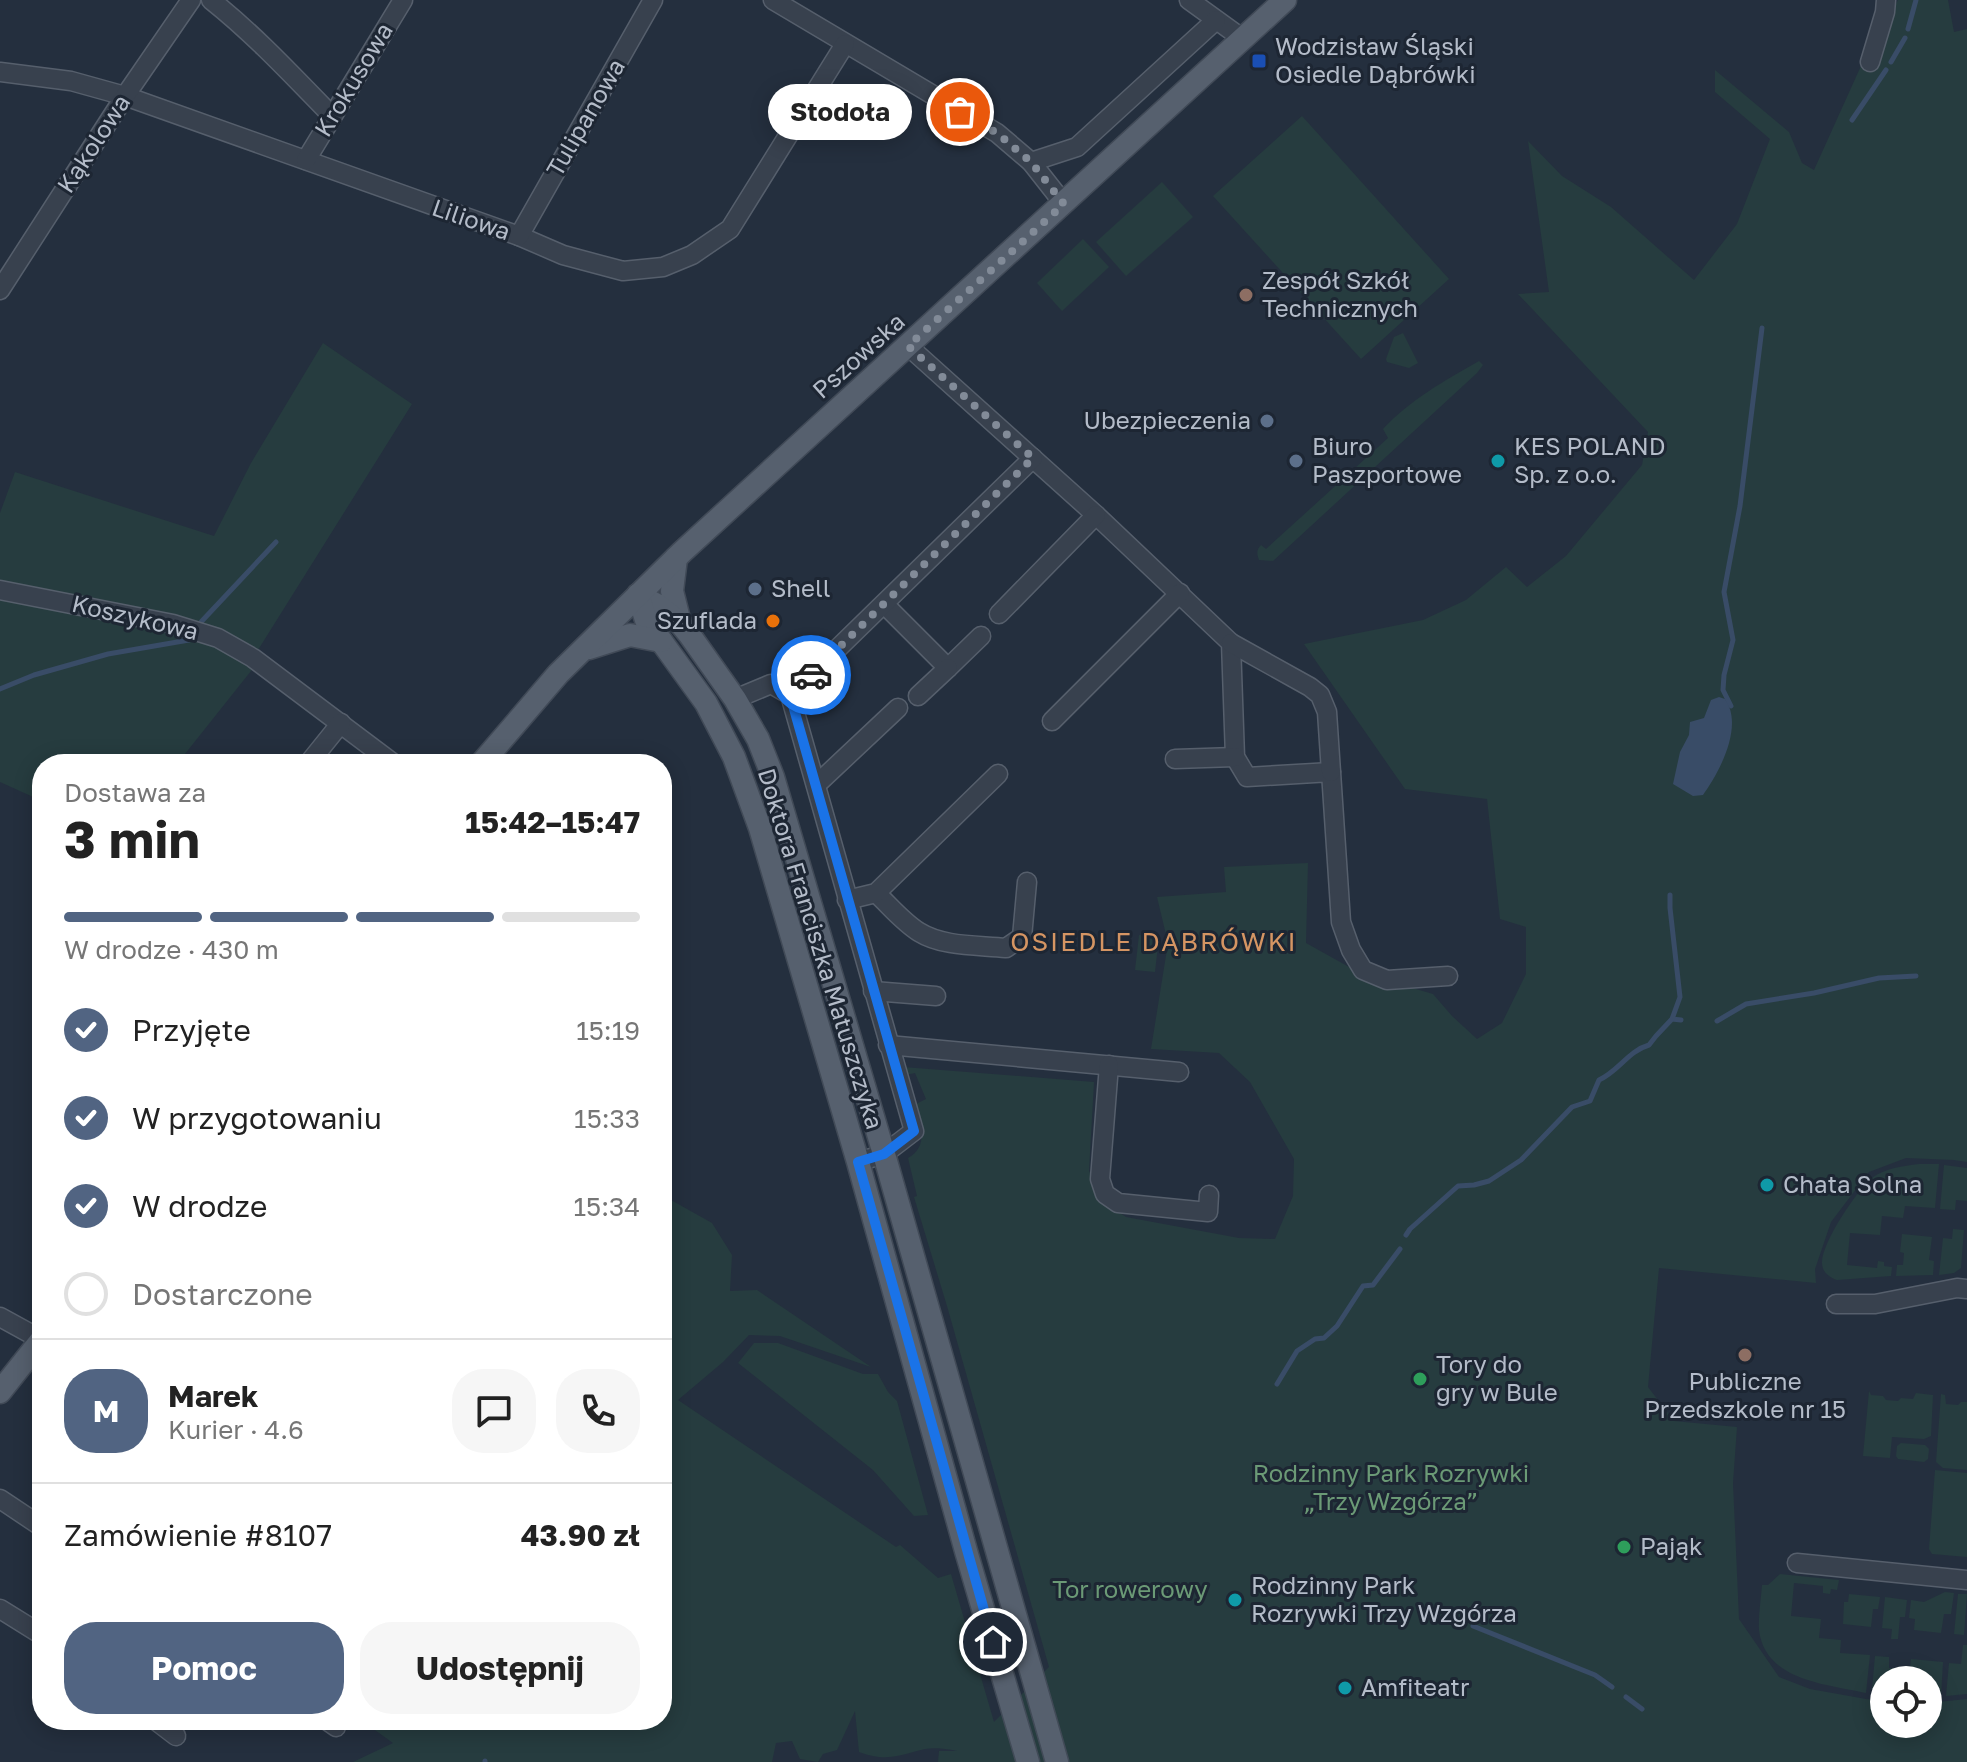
<!DOCTYPE html>
<html lang="pl">
<head>
<meta charset="utf-8">
<style>
  :root { --surface:#fff; --page:#f6f6f6; --text:#222; --muted:#767676; --line:#e0e0e0; --accent:#516482 }
  body { margin:0; font-family:"Golos Text",sans-serif; background:var(--page); color:var(--text); height:100vh; display:flex; flex-direction:column; font-size:30px; white-space:nowrap }
  * { box-sizing:border-box; margin:0 }
  p { font-size:26px; color:var(--muted) }
  .icon { flex:none; width:44px; height:44px; fill:none; stroke:currentColor; stroke-width:2; stroke-linecap:round; stroke-linejoin:round }
  .map { position:relative; flex:1; overflow:hidden }
  .side { position:absolute; left:32px; top:754px; width:640px; height:976px; display:flex; flex-direction:column; background:var(--surface); border-radius:32px; box-shadow:0 4px 20px #0003 }
  .side>* { flex:none }
  .controls { position:absolute; left:1870px; top:1666px; display:grid; gap:16px }
  .controls a { display:grid; place-items:center; width:72px; height:72px; border-radius:50%; background:var(--surface); box-shadow:0 4px 20px #0003; font-size:40px }
  .pin { position:absolute; display:grid; place-items:center; width:68px; height:68px; color:#fff; margin:-34px; border:4px solid #fff; border-radius:50%; box-shadow:0 2px 8px #0007 }
  .courier { position:absolute; display:grid; place-items:center; width:80px; height:80px; margin:-40px; border:6px solid #1a73e8; border-radius:50%; background:#fff; color:#222; box-shadow:0 2px 10px #0007 }
  .bubble { position:absolute; height:56px; border-radius:28px; background:var(--surface); box-shadow:0 4px 20px #0003; font-size:26px; font-weight:700; line-height:56px; text-align:center }
  .summary em { font-style:normal; font-weight:700 }
  .summary div { display:flex; flex-direction:column-reverse }
  .summary { display:flex; align-items:center; justify-content:space-between; height:136px; padding:0 32px }
  h1 { font-size:52px; font-weight:700; line-height:60px }
  .bar { display:grid; grid-template-columns:repeat(4,1fr); gap:12px 8px; align-content:center; height:96px; padding:0 32px }
  .bar i { height:10px; border-radius:6px; background:var(--line) }
  .bar .active { background:var(--accent) }
  .bar p { grid-column:span 4 }
  .line { display:flex; align-items:center; gap:20px; padding:0 32px; border-top:2px solid var(--line) }
  .line div { flex:1 }
  .round { display:grid; place-items:center; flex:none; width:84px; height:84px; border-radius:32px; background:var(--page) }
  ol { padding:0 32px; list-style:none }
  li { display:flex; align-items:center; gap:24px; height:88px }
  li p { margin-inline-start:auto }
  li .icon { padding:8px; border-radius:50%; background:var(--accent); color:#fff; stroke-width:4 }
  li:last-child { color:var(--muted) }
  li i { width:44px; height:44px; border:4px solid var(--line); border-radius:50% }
  .primary-button { display:flex; gap:16px; margin-top:auto; padding:16px 32px }
  .primary-button a { flex:1; height:92px; border-radius:32px; background:var(--accent); color:#fff; font-size:32px; font-weight:700; line-height:92px; text-align:center }
  .primary-button a+a { background:var(--page); color:var(--text) }
  .map>svg:first-child { display:block }
  .green { fill:#263c3f }
  .water { fill:#394c67 }
  .lines { fill:none; stroke-linecap:round; stroke-linejoin:round }
  .stream { stroke:#394c67; stroke-width:5 }
  .minor-casing { stroke:#565f6c; stroke-width:21 }
  .major-casing { stroke:#414a57; stroke-width:25 }
  .minor { stroke:#38414e; stroke-width:18 }
  .major { stroke:#56606e; stroke-width:22 }
  .done { stroke:#828b98; stroke-width:8; stroke-dasharray:0 14.4 }
  .route { stroke:#1a73e8; stroke-width:10 }
  .transit-dot { fill:#1a4fb4; stroke:#1d2633; stroke-width:3 }
  .education-dot { fill:#8d6e63; stroke:#1d2633; stroke-width:3 }
  .service-dot { fill:#5c6f8a; stroke:#1d2633; stroke-width:3 }
  .culture-dot { fill:#0f9aa8; stroke:#1d2633; stroke-width:3 }
  .food-dot { fill:#e8710a; stroke:#1d2633; stroke-width:3 }
  .leisure-dot { fill:#2e9e5b; stroke:#1d2633; stroke-width:3 }
  .labels { text-anchor:middle; stroke-width:6; stroke-linejoin:round; paint-order:stroke }
  .poi-label { font-size:24px; fill:#b4bcc9; stroke:#1d2633; text-anchor:start }
  .street-label { font-size:24px; fill:#b4bcc9; stroke:#1d2633 }
  .park-label { font-size:24px; fill:#6b9a76; stroke:#1d2633 }
  .neighbourhood-label { font-size:26px; letter-spacing:2px; fill:#d59563; stroke:#1d2633 }
</style>
</head>
<body>
<div class="map">
<svg width="1967" height="1762" viewBox="0 0 1967 1762">
  <rect width="100%" height="100%" fill="#242f3e"/>
  <g class="green">
    <path d="M1898 0H1948L1954 32 1967 29V1162L1954 1160 1906 1158 1869 1172 1831 1222 1815 1269 1816 1283 1659 1268 1648 1387 1674 1421 1737 1427 1733 1483 1739 1619 1779 1677 1810 1689 1866 1699 1884 1701V1724H1928V1703L1967 1699V1762H938L939 1751H957C949 1749 935 1747 925 1749 897 1756 886 1762 859 1752L855 1711 837 1750 823 1754 818 1762 800 1759 792 1741 776 1743 772 1762H353L393 1743 361 1720H662V1195L712 1223 732 1255 730 1291 757 1290 871 1367 780 1336 749 1335 723 1362 678 1400 896 1547 900 1545 938 1578 951 1574 994 1722 1049 1667 947 1306 914 1197 917 1196 908 1158C929 1147 921 1123 916 1104L926 1099 915 1073 905 1075 903 1067 1094 1082 1089 1171 1104 1195 1102 1201 1126 1217 1239 1238 1275 1239 1293 1196 1294 1159 1250 1082 1219 1053 1151 1049 1168 943 1157 897 1226 892 1224 867 1308 863 1306 943 1358 972 1433 994 1452 1016 1477 1039 1502 1023 1526 974V927L1500 919 1487 799 1405 789 1304 644 1423 620 1466 600 1506 567 1527 587 1566 556 1642 465 1648 432 1518 294 1549 292 1528 141 1562 176 1611 207 1694 280 1737 224 1770 139 1715 92V70L1789 132 1802 163 1814 170 1865 57Z"/>
    <polygon points="1302,116 1449,279 1361,359 1213,196"/>
    <polygon points="1162,182 1193,217 1126,276 1096,242"/>
    <polygon points="1083,239 1109,267 1062,311 1037,283"/>
    <polygon points="1403,333 1418,363 1409,368 1387,362 1386,359 1394,337"/>
    <polygon points="323,343 412,404 258,650 251,671 177,764 42,764 42,801 0,782 0,513 15,472 214,536 251,463"/>
    <path d="M1479 361 1483 365 1477 373 1273 561 1259 560C1257 554 1256 550 1261 545L1266 549 1388 438 1383 429C1410 400 1444 381 1479 361Z"/>
    <polygon points="1139,935 1159,937 1155,972 1135,970"/>
    <path d="M1919 1164H1939L1935 1208 1905 1206 1903 1218 1882 1216 1880 1235 1850 1233 1847 1265 1877 1268 1878 1261 1884 1262V1266L1892 1267 1891 1276 1837 1280C1829 1277 1822 1272 1822 1263 1821 1244 1857 1190 1872 1178 1885 1168 1903 1166 1919 1164Z"/>
    <polygon points="1944,1165 1967,1168 1967,1201 1956,1200 1955,1210 1940,1209"/>
    <polygon points="1953,1229 1964,1230 1961,1268 1954,1273 1939,1275 1943,1238 1952,1239"/>
    <polygon points="1902,1234 1932,1237 1929,1260 1934,1261 1933,1275 1896,1276 1897,1265 1903,1265 1904,1253 1900,1252"/>
    <polygon points="754,1343 778,1343 863,1374 878,1374 888,1392 897,1401 928,1515 914,1516 873,1470 738,1363"/>
    <polygon points="1869,1391 1871,1395 1883,1396 1886,1400 1898,1401 1901,1398 1913,1399 1916,1393 1933,1395 1931,1436 1924,1439 1892,1437 1890,1458 1863,1456"/>
    <polygon points="1941,1394 1945,1395 1946,1404 1958,1405 1961,1402 1967,1402 1967,1470 1943,1468 1936,1462"/>
    <polygon points="1901,1443 1925,1445 1929,1449 1928,1459 1924,1462 1898,1459 1896,1456 1897,1446"/>
    <polygon points="1935,1470 1967,1473 1967,1557 1932,1554 1929,1549"/>
    <path d="M1780 1574 1839 1580 1837 1590 1831 1589 1830 1594 1823 1593V1586L1794 1583 1791 1616 1821 1619 1819 1638 1841 1640 1840 1653 1870 1655 1866 1693C1827 1684 1765 1681 1759 1630 1758 1616 1761 1600 1762 1585H1768Z"/>
    <polygon points="1945,1592 1954,1593 1951,1614 1944,1614 1941,1633 1914,1630 1915,1619 1909,1618 1911,1600 1924,1602"/>
    <polygon points="1849,1594 1880,1597 1878,1609 1873,1609 1871,1627 1843,1624 1844,1602 1848,1602"/>
    <polygon points="1958,1594 1967,1594 1964,1635 1954,1634"/>
    <polygon points="1885,1597 1907,1600 1905,1617 1900,1617 1898,1639 1891,1639 1892,1629 1882,1628"/>
    <polygon points="1963,1645 1967,1645 1967,1694 1946,1696 1949,1663 1961,1664"/>
    <polygon points="1875,1656 1889,1657 1889,1668 1910,1669 1911,1659 1943,1662 1941,1697 1928,1698 1928,1680 1884,1680 1884,1694 1874,1693 1872,1689"/>
  </g>
  <path class="water" d="M1719 697 1725 699C1744 726 1720 771 1703 795L1693 796 1673 784 1680 752 1689 735 1690 722 1704 718 1711 700Z"/>
  <g class="lines">
    <g class="stream">
      <polyline points="1908,29 1916,0"/>
      <polyline points="1891,62 1905,38"/>
      <polyline points="1852,120 1886,70"/>
      <polyline points="201,622 276,542"/>
      <polyline points="0,689 34,675 108,654 189,640"/>
      <polyline points="1731,706 1723,690 1724,675 1733,640 1724,592 1740,506 1762,328"/>
      <polyline points="1672,1019 1681,1020"/>
      <polyline points="1717,1021 1746,1004 1814,993 1879,978 1916,976"/>
      <path d="M1406 1235 1410 1229 1458 1186 1474 1185 1489 1181 1521 1160 1572 1107 1590 1101 1599 1080C1619 1071 1628 1051 1649 1045L1656 1036 1672 1019 1680 997 1670 908V895"/>
      <polyline points="1277,1384 1297,1351 1315,1339 1324,1338 1337,1326 1363,1286 1373,1285 1400,1249"/>
      <polyline points="1473,1626 1595,1675 1612,1687"/>
      <polyline points="1626,1697 1642,1709"/>
      <polyline points="485,1761 485,1762"/>
    </g>
    <defs>
      <g id="minor">
        <path d="M211 0C255 35 293 76 332 116"/>
        <polyline points="773,0 997,133 1031,162 1064,204"/>
        <polyline points="1189,0 1243,39"/>
        <polyline points="1870,62 1885,12 1886,0"/>
        <polyline points="0,72 71,81 125,96 519,236 563,255 623,271 663,267 692,255 730,229 845,44"/>
        <polyline points="306,160 403,0"/>
        <polyline points="1031,162 1077,147 1216,20"/>
        <polyline points="519,236 653,0"/>
        <polyline points="0,290 125,96 191,0"/>
        <polyline points="908,346 1096,515 1231,643 1235,757 1247,777 1331,772 1341,922 1351,950 1363,970 1387,980 1448,976"/>
        <polyline points="0,590 173,624 218,638 253,658 394,764"/>
        <polyline points="884,604 948,668 981,636"/>
        <polyline points="999,614 1096,515"/>
        <polyline points="1231,643 1310,687 1320,695 1327,712 1331,772"/>
        <polyline points="790,695 1033,458"/>
        <polyline points="918,696 948,668"/>
        <polyline points="735,699 771,684 790,695 914,1131 884,1154 858,1162"/>
        <polyline points="1052,721 1180,593"/>
        <polyline points="1175,759 1235,757"/>
        <polyline points="308,764 341,723"/>
        <polyline points="816,785 898,708"/>
        <path d="M876 893C890 906 903 922 919 932 943 947 978 945 1006 948L1022 937 1027 882"/>
        <polyline points="847,900 876,893 998,774"/>
        <polyline points="873,991 936,996"/>
        <polyline points="888,1045 1179,1072"/>
        <polyline points="1109,1065 1100,1179 1105,1194 1118,1203 1208,1212 1209,1195"/>
        <polyline points="1836,1304 1875,1304 1957,1288 1967,1289"/>
        <polyline points="0,1317 42,1340"/>
        <polyline points="0,1499 42,1527"/>
        <polyline points="1797,1563 1967,1580"/>
        <polyline points="0,1609 42,1635"/>
        <polyline points="155,1720 176,1736"/>
        <polyline points="326,1720 336,1727"/>
      </g>
      <g id="major">
        <polyline points="676,558 672,591 680,623"/>
        <polyline points="638,595 657,605 680,623 689,634 735,699 758,739 773,777 884,1154 1057,1762"/>
        <polyline points="638,595 646,620 706,703 734,757 760,828 858,1162 966,1551 1028,1762"/>
        <polyline points="589,648 630,635 661,641"/>
        <polyline points="481,764 558,674 682,552 1285,0"/>
        <polyline points="0,1392 42,1339"/>
      </g>
    </defs>
    <use href="#minor" class="minor-casing"/>
    <use href="#major" class="major-casing"/>
    <use href="#minor" class="minor"/>
    <use href="#major" class="major"/>
  </g>
  <g class="lines">
    <polyline class="done" points="811,675 1033,458 908,346 1064,204 1031,162 997,133 960,112"/>
    <polyline class="route" points="811,675 790,695 914,1131 884,1154 858,1162 993,1642"/>
  </g>
  <rect class="transit-dot" x="1251" y="53" width="16" height="16" rx="4"/>
  <g class="education-dot">
    <circle cx="1246" cy="295" r="8"/>
    <circle cx="1745" cy="1355" r="8"/>
  </g>
  <g class="service-dot">
    <circle cx="1267" cy="421" r="8"/>
    <circle cx="1296" cy="461" r="8"/>
    <circle cx="755" cy="589" r="8"/>
  </g>
  <g class="culture-dot">
    <circle cx="1498" cy="461" r="8"/>
    <circle cx="1767" cy="1185" r="8"/>
    <circle cx="1235" cy="1600" r="8"/>
    <circle cx="1345" cy="1688" r="8"/>
  </g>
  <circle class="food-dot" cx="773" cy="621" r="8"/>
  <g class="leisure-dot">
    <circle cx="1420" cy="1379" r="8"/>
    <circle cx="1624" cy="1547" r="8"/>
  </g>
  <g class="labels">
    <g class="poi-label">
      <text x="1275" y="55">Wodzisław Śląski<tspan x="1275" dy="28">Osiedle Dąbrówki</tspan></text>
      <text x="1262" y="289">Zespół Szkół<tspan x="1262" dy="28">Technicznych</tspan></text>
      <text x="1251" y="429" text-anchor="end">Ubezpieczenia</text>
      <text x="1312" y="455">Biuro<tspan x="1312" dy="28">Paszportowe</tspan></text>
      <text x="1514" y="455">KES POLAND<tspan x="1514" dy="28">Sp. z o.o.</tspan></text>
      <text x="771" y="597">Shell</text>
      <text x="757" y="629" text-anchor="end">Szuflada</text>
      <text x="1783" y="1193">Chata Solna</text>
      <text x="1436" y="1373">Tory do<tspan x="1436" dy="28">gry w Bule</tspan></text>
      <text x="1745" y="1390" text-anchor="middle">Publiczne<tspan x="1745" dy="28">Przedszkole nr 15</tspan></text>
      <text x="1640" y="1555">Pająk</text>
      <text x="1251" y="1594">Rodzinny Park<tspan x="1251" dy="28">Rozrywki Trzy Wzgórza</tspan></text>
      <text x="1361" y="1696">Amfiteatr</text>
    </g>
    <g class="street-label">
      <text transform="translate(354 80) rotate(-59)" y="8">Krokusowa</text>
      <text transform="translate(586 118) rotate(-60)" y="8">Tulipanowa</text>
      <text transform="translate(94 144) rotate(-57)" y="8">Kąkolowa</text>
      <text transform="translate(471 220) rotate(19)" y="8">Liliowa</text>
      <text transform="translate(859 356) rotate(-42)" y="8">Pszowska</text>
      <text transform="translate(135 618) rotate(13)" y="8">Koszykowa</text>
      <text transform="translate(820 949) rotate(73)" y="8">Doktora Franciszka Matuszczyka</text>
    </g>
    <g class="park-label">
      <text x="1391" y="1482">Rodzinny Park Rozrywki<tspan x="1391" dy="28">„Trzy Wzgórza”</tspan></text>
      <text x="1130" y="1598">Tor rowerowy</text>
    </g>
    <g class="neighbourhood-label">
      <text x="1154" y="951">OSIEDLE DĄBRÓWKI</text>
    </g>
  </g>
</svg>
<div class="controls">
<a><svg class="icon" aria-label="locate" viewBox="0 0 24 24"><circle cx="12" cy="12" r="6"/><path d="M12 2v4M12 18v4M2 12h4M18 12h4"/></svg></a>
</div>
<div class="pin" style="left:960px;top:112px;background:#ea580c"><svg class="icon" aria-label="bag" viewBox="0 0 24 24"><path d="M5 8h14l-1 12H6zM9 8a3 3 0 0 1 6 0"/></svg></div>
<div class="pin" style="left:993px;top:1642px;background:#1f2937"><svg class="icon" aria-label="home" viewBox="0 0 24 24"><path d="M3 11l9-7 9 7M6 9v11h12V9"/></svg></div>
<div class="courier" style="left:811px;top:675px"><svg class="icon" aria-label="car" viewBox="0 0 24 24"><path d="M5 17H2v-5l4-1 3-4h7l3 4 3 1v5h-3M9 17h6M6 11h13"/><circle cx="7" cy="17" r="2"/><circle cx="17" cy="17" r="2"/></svg></div>
<div class="bubble" style="left:768px;top:84px;width:144px">Stodoła</div>
<section class="side">
<div class="summary"><div><h1>3 min</h1><p>Dostawa za</p></div><em>15:42–15:47</em></div>
<div class="bar"><i class="active"></i><i class="active"></i><i class="active"></i><i></i><p>W drodze · 430 m</p></div>
<ol>
<li><svg class="icon" aria-label="check" viewBox="0 0 24 24"><path d="M5 12l5 5 9-10"/></svg>Przyjęte<p>15:19</p></li>
<li><svg class="icon" aria-label="check" viewBox="0 0 24 24"><path d="M5 12l5 5 9-10"/></svg>W przygotowaniu<p>15:33</p></li>
<li><svg class="icon" aria-label="check" viewBox="0 0 24 24"><path d="M5 12l5 5 9-10"/></svg>W drodze<p>15:34</p></li>
<li><i></i>Dostarczone</li>
</ol>
<div class="line" style="height:144px"><b class="round" style="background:var(--accent);color:#fff">M</b><div><b>Marek</b><p>Kurier · 4.6</p></div><a class="round"><svg class="icon" aria-label="chat" viewBox="0 0 24 24"><path d="M4 5h16v11H9l-5 4z"/></svg></a><a class="round"><svg class="icon" aria-label="phone" viewBox="0 0 24 24"><path d="M5 4h4l2 5-3 2q2 4 5 5l2-3 5 2v4C11 20 4 13 5 4z"/></svg></a></div>
<div class="line" style="height:104px"><div>Zamówienie #8107</div><b>43.90 zł</b></div>
<div class="primary-button"><a>Pomoc</a><a>Udostępnij</a></div>
</section>
</div>
</body>
</html>
